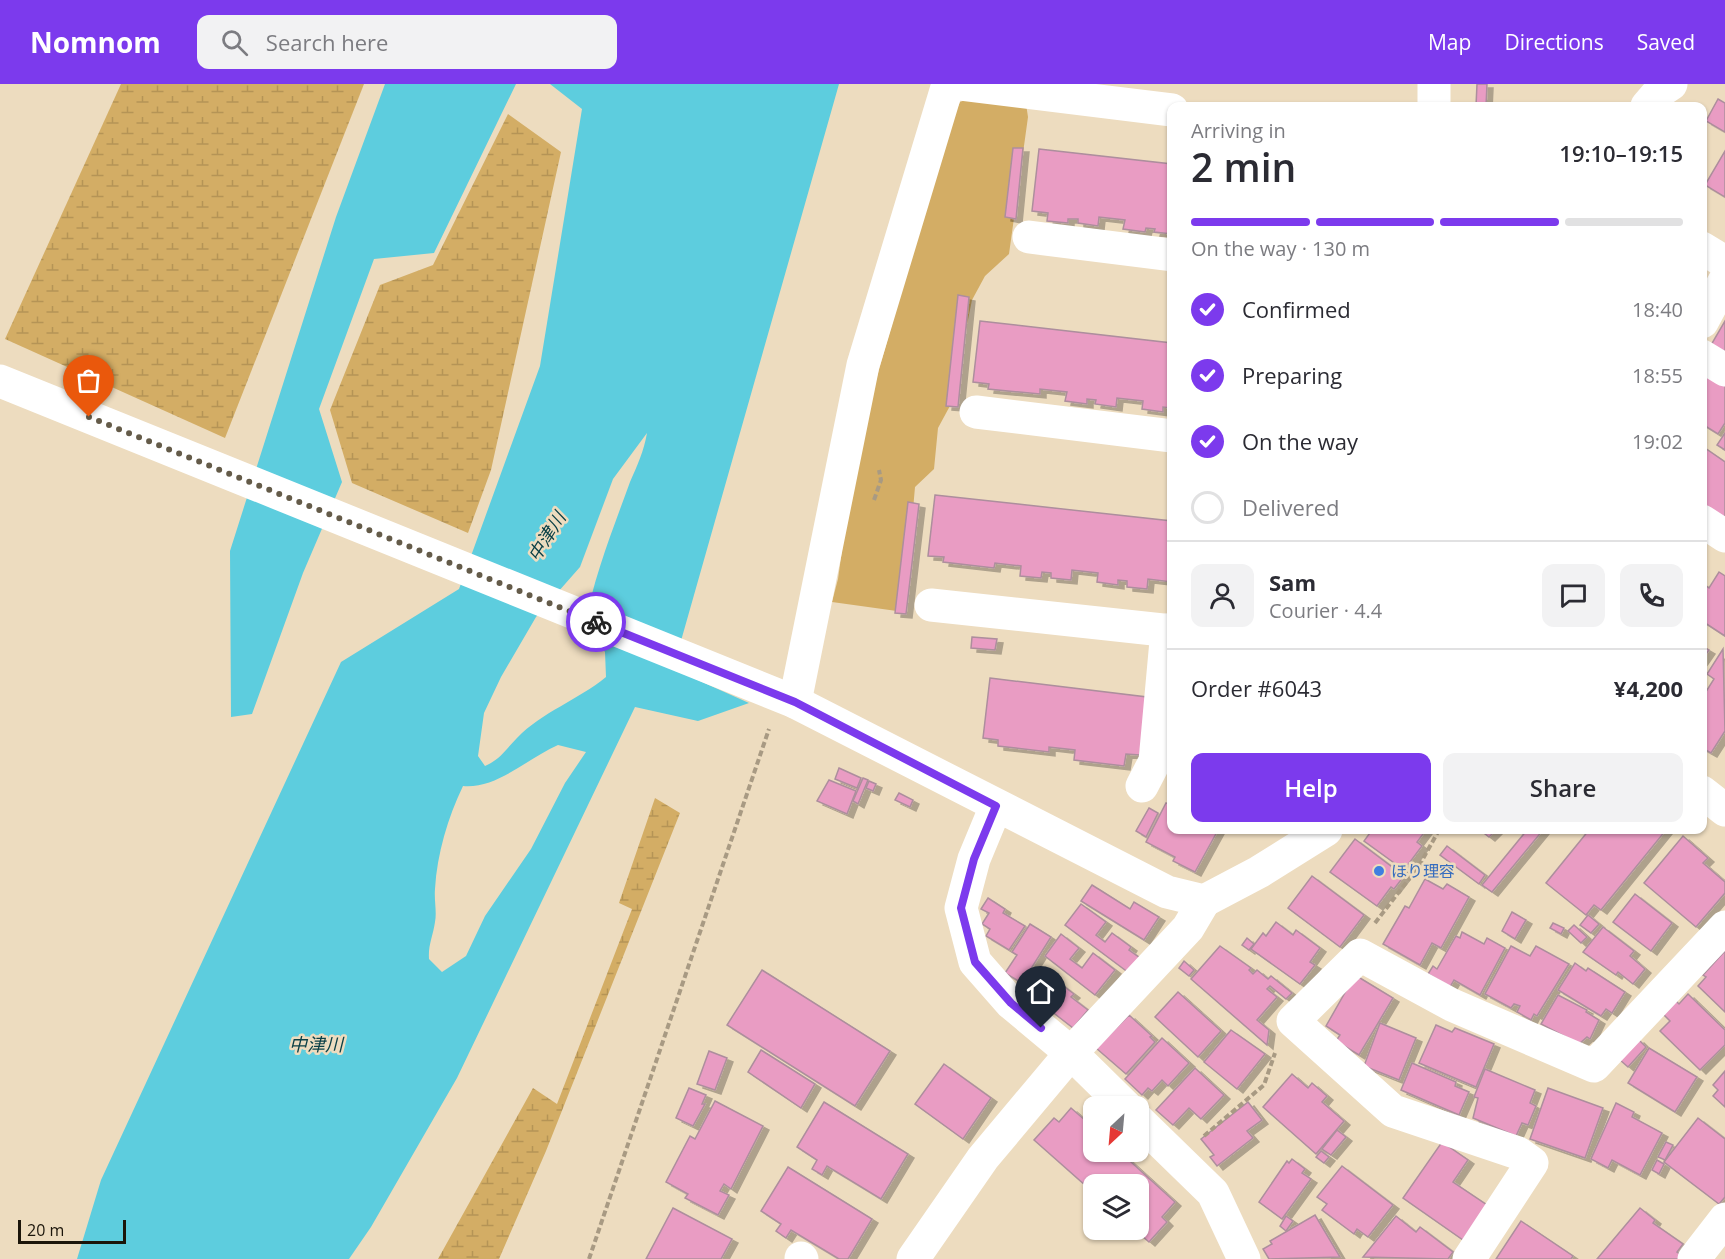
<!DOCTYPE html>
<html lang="en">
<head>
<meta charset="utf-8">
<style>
  :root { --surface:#fff; --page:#f2f2f3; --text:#2b2b33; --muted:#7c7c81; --line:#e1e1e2; --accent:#7c3aed }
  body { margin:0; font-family:"Open Sans","Noto Sans JP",sans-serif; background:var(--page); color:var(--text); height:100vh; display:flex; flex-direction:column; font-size:22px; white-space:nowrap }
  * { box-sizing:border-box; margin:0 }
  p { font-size:20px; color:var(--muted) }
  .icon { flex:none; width:33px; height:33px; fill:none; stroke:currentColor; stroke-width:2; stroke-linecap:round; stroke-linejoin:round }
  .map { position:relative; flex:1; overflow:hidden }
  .details { position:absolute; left:1167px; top:18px; width:540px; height:732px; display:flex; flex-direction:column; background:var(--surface); border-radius:12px; box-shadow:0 2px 4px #0004 }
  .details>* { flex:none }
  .needle { width:39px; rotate:206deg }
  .fabs { position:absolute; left:1083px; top:1012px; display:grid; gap:12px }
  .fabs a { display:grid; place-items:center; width:66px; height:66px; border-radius:12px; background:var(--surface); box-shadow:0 2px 4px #0004; font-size:30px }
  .scale { position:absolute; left:18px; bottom:15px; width:108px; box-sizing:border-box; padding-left:6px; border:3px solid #1b150a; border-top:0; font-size:16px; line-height:21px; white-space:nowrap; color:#1b150a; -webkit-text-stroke:4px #eddcbf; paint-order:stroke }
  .pin { position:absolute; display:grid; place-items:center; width:51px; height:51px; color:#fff; margin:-62px -26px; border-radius:50% 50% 50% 0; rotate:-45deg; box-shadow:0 0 6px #0007 }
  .pin .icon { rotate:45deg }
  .courier { position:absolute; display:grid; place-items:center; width:60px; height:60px; margin:-30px; border:4px solid #7c3aed; border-radius:50%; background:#fff; color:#222; box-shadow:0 2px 8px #0007 }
  .headline em { font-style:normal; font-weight:600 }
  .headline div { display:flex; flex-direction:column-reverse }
  .headline { display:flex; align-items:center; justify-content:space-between; height:102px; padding:0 24px }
  h1 { font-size:39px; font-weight:600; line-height:45px }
  .bar { display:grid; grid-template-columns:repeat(4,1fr); gap:9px 6px; align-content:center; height:72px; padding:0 24px }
  .bar i { height:8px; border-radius:4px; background:var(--line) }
  .bar .current { background:var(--accent) }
  .bar p { grid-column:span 4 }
  .line { display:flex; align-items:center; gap:15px; padding:0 24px; border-top:2px solid var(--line) }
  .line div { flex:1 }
  .round { display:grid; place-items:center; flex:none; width:63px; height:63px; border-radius:12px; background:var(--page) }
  ol { padding:0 24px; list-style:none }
  li { display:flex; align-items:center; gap:18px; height:66px }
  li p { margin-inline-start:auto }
  li .icon { padding:6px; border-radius:50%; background:var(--accent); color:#fff; stroke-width:4 }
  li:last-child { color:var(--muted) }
  li i { width:33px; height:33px; border:3px solid var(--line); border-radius:50% }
  .action { display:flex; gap:12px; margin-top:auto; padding:12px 24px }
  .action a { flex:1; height:69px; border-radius:12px; background:var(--accent); color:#fff; font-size:24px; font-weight:600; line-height:69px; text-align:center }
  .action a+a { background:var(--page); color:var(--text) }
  header { display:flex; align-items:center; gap:36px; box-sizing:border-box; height:84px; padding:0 30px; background:var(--accent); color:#fff }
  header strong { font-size:28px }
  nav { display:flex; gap:33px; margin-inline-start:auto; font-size:21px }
  .search { width:420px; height:54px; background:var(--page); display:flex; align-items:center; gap:15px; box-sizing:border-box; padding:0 21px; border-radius:12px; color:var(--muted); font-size:22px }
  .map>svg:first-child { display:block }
  .wetland { fill:url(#wetland-marsh) }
  .garden { fill:#d3ad65 }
  .water { fill:#5dcdde; fill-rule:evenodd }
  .building { fill:#e99cc3; stroke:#ad8e9d; stroke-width:1.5; filter:url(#shadow) }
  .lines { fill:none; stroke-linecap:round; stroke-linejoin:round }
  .path { stroke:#a89a83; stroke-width:4; stroke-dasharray:6 3; stroke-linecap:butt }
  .minor { stroke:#fff; stroke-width:33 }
  .done { stroke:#645b49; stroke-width:6; stroke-dasharray:0 10.8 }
  .route { stroke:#7c3aed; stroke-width:8 }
  .shop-dot { fill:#3f7fe0; stroke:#eddcbf; stroke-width:2 }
  .labels { text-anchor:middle; stroke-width:5; stroke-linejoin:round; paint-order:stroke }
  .shop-label { font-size:16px; fill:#366cbe; stroke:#eddcbf; text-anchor:start }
  .water-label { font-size:18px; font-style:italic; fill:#0b4047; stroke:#eddcbf }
</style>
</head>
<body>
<header>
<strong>Nomnom</strong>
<div class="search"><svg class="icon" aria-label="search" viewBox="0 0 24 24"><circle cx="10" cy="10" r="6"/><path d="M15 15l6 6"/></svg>Search here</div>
<nav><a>Map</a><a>Directions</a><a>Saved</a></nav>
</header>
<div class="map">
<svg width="1725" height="1175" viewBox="0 0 1725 1175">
  <defs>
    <pattern id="wetland-marsh" width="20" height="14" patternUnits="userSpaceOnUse" patternTransform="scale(1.5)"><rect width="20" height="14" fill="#d3ad65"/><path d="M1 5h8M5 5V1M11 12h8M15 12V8" fill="none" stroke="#b59456"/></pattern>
    <filter id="shadow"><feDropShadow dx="6" dy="4" stdDeviation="0" flood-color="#0004"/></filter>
  </defs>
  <rect width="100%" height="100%" fill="#eddcbf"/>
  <g class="wetland">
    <polygon points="121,0 364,0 225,354 5,255"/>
    <polygon points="508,30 561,68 491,386 468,449 352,399 330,326 380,201 433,181"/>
    <polygon points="655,714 680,729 546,1067 499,1175 438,1175 533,1004 557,1020 632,825 619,819"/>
  </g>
  <polygon class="garden" points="980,10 1026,20 1028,33 1009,170 985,192 972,216 951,320 938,344 934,385 915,403 904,528 832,518 838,495 856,366 949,41 960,18"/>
  <g class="water">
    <polygon points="385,0 516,0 434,169 374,175 319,325 342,398 303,489 252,630 231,633 230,467 336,133"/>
    <path d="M550 0H839L673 585 749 619 698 637 635 623 457 994 371 1143 349 1175H77L101 1096 341 578 459 505 540 282 582 25ZM647 349C644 367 637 382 630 398 613 445 594 492 585 541L605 568 606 593C578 616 542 628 517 654 506 665 500 676 485 682L478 672 484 629 501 593 536 533 580 483 613 395ZM558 661 586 668 565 699 531 765 485 832 466 872 442 888 429 875C428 861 433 852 435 838 437 828 434 816 435 805 437 770 448 733 463 702 497 705 528 674 558 661Z"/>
  </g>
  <g class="building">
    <polygon points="1477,0 1487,0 1486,22 1476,22"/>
    <polygon points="1718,15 1725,19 1725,48 1706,37"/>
    <polygon points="1013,64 1023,64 1016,135 1005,133"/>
    <polygon points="1039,65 1172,80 1172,150 1154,148 1155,145 1146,144 1145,148 1123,145 1125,136 1099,133 1098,142 1078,139 1078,135 1068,135 1068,139 1047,137 1048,129 1032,127"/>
    <polygon points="1725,67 1725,113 1705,101"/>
    <polygon points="958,211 969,213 958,323 946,322"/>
    <polygon points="980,237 1172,259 1172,324 1163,323 1163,328 1142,325 1143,317 1117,314 1116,323 1095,320 1096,316 1087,315 1087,320 1065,317 1067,308 1040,305 1040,310 988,305 989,300 973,298"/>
    <polygon points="1725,237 1725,269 1711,261"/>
    <polygon points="1702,285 1725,299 1725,339 1718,350 1702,340"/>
    <polygon points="1725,349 1725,366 1717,361"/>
    <polygon points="1702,362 1725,378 1725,436 1702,421"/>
    <polygon points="935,411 1172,437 1172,498 1148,495 1147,505 1127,503 1127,497 1118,496 1118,501 1097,498 1098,489 1072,486 1071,496 1051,494 1051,489 1042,488 1041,494 1020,492 1021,482 995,479 994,484 943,478 944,473 928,472"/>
    <polygon points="908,418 919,420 906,530 895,529"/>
    <polygon points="1719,488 1725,492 1725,552 1702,537 1702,499 1709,504"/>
    <polygon points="972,553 997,555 995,566 971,564"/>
    <polygon points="1702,562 1709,566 1702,576"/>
    <polygon points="1723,565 1725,647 1711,669 1702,664 1702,614 1714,595 1707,590"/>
    <polygon points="990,594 1147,613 1140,671 1126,670 1124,682 1074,676 1075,666 1049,663 1049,668 998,662 998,656 983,654"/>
    <polygon points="839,684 861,694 857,704 835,695"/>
    <polygon points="863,694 868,696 858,720 853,717"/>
    <polygon points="829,696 856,707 847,730 817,717"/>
    <polygon points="869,697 876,700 873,707 866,704"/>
    <polygon points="899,709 913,716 910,723 895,716"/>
    <polygon points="1166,719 1172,721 1172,746 1218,746 1195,788 1173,777 1175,773 1146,758"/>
    <polygon points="1149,724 1158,729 1146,753 1136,747"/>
    <polygon points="1372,746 1426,746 1417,758 1422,762 1404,786 1364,757"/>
    <polygon points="1480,746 1496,746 1489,753"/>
    <polygon points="1527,746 1543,746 1492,808 1482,801"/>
    <polygon points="1589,746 1666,746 1601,826 1594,821 1586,831 1546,799"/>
    <polygon points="1683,752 1708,774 1703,779 1725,798 1725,809 1696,843 1644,799"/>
    <polygon points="1355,755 1404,792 1394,805 1391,803 1377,822 1330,788"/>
    <polygon points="1447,762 1485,791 1479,800 1440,771"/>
    <polygon points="1312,792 1364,831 1340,863 1288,824"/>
    <polygon points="1425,795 1443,805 1447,800 1469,813 1441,864 1432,859 1420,881 1383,860 1405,822 1409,824"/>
    <polygon points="1092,801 1130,825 1134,818 1159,833 1144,856 1081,817"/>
    <polygon points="1635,810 1672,839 1651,867 1613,838"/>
    <polygon points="988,814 1005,825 1003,829 1025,842 1009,866 986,852 990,845 982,840 989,829 981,825"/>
    <polygon points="1081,820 1106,838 1096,851 1105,858 1112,849 1131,863 1129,866 1140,874 1129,889 1065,841"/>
    <polygon points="1512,828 1526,836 1515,855 1502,847"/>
    <polygon points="1588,831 1599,840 1591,849 1580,841"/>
    <polygon points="1276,838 1293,851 1296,846 1320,864 1310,878 1315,881 1300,900 1251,865 1263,849 1266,852"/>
    <polygon points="1553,839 1564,844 1561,850 1550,844"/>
    <polygon points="1030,840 1051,853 1022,899 1005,889 1017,871 1012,868"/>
    <polygon points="1574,841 1587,853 1581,859 1568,847"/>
    <polygon points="1603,843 1634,867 1630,872 1645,885 1633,900 1618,888 1616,891 1583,868"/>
    <polygon points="1462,848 1484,860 1487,854 1505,864 1480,911 1454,896 1450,903 1428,890 1433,882 1437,885 1456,852 1460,854"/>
    <polygon points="1061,850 1079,864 1070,875 1082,884 1093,869 1115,886 1095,911 1045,872"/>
    <polygon points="1247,854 1254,860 1249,866 1242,861"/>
    <polygon points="1220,862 1251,884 1249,886 1253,890 1257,886 1268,895 1271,892 1292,909 1286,915 1270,902 1267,905 1277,913 1257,936 1269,946 1267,961 1191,895"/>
    <polygon points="1511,862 1530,872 1536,862 1569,880 1537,932 1534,930 1531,936 1517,928 1520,922 1514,920 1511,924 1485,910"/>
    <polygon points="1725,867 1725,928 1698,902 1706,893 1703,891"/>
    <polygon points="1184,877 1194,886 1189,892 1179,884"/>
    <polygon points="1575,879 1586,887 1588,884 1625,908 1612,929 1606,925 1601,932 1558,906"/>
    <polygon points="1041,885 1074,910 1071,913 1088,926 1073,944 1024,906"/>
    <polygon points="762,886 890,967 855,1022 727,941"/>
    <polygon points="1355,891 1393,914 1359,971 1336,957 1340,951 1326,942"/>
    <polygon points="1178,908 1221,947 1198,973 1155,933"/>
    <polygon points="1688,910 1725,946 1725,961 1700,986 1660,947 1670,937 1662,929 1675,916 1679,920"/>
    <polygon points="1558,911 1587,926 1586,928 1599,936 1590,955 1587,953 1579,960 1541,940"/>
    <polygon points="1129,931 1152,952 1150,953 1155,958 1126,990 1096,964"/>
    <polygon points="1380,939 1416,954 1399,996 1364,982"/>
    <polygon points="1436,941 1452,948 1455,944 1494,960 1476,1003 1419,979"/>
    <polygon points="1231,946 1265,970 1237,1005 1204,978"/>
    <polygon points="1162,954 1189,979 1168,1002 1162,996 1152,1007 1148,1004 1142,1011 1125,995"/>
    <polygon points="1638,955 1646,963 1628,983 1620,976"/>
    <polygon points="1649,964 1697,993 1675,1028 1628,999"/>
    <polygon points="761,966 815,1000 801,1024 748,988"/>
    <polygon points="709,967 727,974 715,1006 697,1000"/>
    <polygon points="1412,979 1456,998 1455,1002 1469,1008 1459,1031 1401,1006"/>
    <polygon points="944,980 991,1014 963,1055 915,1020"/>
    <polygon points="1195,984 1224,1011 1201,1035 1189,1024 1173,1041 1156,1026"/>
    <polygon points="1485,985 1535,1006 1530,1019 1536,1022 1528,1041 1522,1039 1516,1052 1473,1034 1478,1014 1474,1013"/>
    <polygon points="1725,987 1725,1023 1713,1012 1718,1006 1713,1001"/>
    <polygon points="1292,990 1308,1004 1312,999 1327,1012 1322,1018 1344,1037 1316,1070 1263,1023"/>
    <polygon points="689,1004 706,1011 702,1020 705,1020 693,1042 676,1034"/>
    <polygon points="1548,1004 1603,1024 1585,1074 1530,1055"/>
    <polygon points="715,1017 763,1042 731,1105 724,1100 720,1107 729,1111 718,1131 685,1114 688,1110 666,1098 690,1052 695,1055"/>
    <polygon points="824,1018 908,1070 881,1115 827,1082 822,1091 812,1085 817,1076 797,1063"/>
    <polygon points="1248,1018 1262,1036 1247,1047 1253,1054 1217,1082 1210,1073 1214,1071 1201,1055"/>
    <polygon points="1616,1019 1634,1028 1632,1033 1662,1049 1640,1091 1612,1076 1608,1084 1591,1075"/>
    <polygon points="1071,1024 1094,1044 1094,1068 1120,1068 1175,1118 1162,1133 1167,1138 1149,1158 1135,1146 1138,1146 1138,1101 1094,1101 1094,1109 1034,1056 1054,1034 1059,1038"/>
    <polygon points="1698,1034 1725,1055 1725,1113 1719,1120 1664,1078"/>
    <polygon points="1337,1046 1346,1053 1331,1071 1322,1065"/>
    <polygon points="1442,1058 1468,1076 1453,1098 1487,1121 1463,1156 1403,1114"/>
    <polygon points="1666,1058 1673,1061 1665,1076 1658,1073"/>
    <polygon points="1321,1067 1329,1073 1324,1079 1316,1073"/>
    <polygon points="1292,1075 1305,1085 1302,1089 1311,1095 1282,1135 1259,1118 1287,1077 1289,1079"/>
    <polygon points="1657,1076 1664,1080 1659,1090 1652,1086"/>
    <polygon points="1342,1082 1393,1121 1368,1153 1357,1145 1354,1150 1322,1126 1327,1120 1317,1113"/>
    <polygon points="788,1083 872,1135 848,1175 839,1175 791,1146 786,1154 776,1147 781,1140 761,1127"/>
    <polygon points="673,1124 732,1155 721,1175 646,1175"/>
    <polygon points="1640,1124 1655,1136 1653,1139 1683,1160 1677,1168 1681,1171 1678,1175 1597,1175"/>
    <polygon points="1315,1131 1340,1173 1269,1175 1263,1165 1272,1160 1270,1157"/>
    <polygon points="1286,1132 1293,1137 1286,1147 1280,1142"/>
    <polygon points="1396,1132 1416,1148 1420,1143 1453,1168 1448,1175 1363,1173"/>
    <polygon points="1521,1137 1573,1172 1571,1175 1496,1175"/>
  </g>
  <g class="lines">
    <g class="path">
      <polyline points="874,416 881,396 879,386"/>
      <polyline points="1375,839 1419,782 1439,746"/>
      <polyline points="1204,1052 1264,1001 1275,969"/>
      <polyline points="589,1175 769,645"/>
    </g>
    <g class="minor">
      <polyline points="961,0 1172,26"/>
      <polyline points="1434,22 1434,0"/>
      <polyline points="1647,22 1659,8 1671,0"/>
      <polyline points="1029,153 1172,171"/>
      <polyline points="1702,164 1725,178"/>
      <polyline points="1702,238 1725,196"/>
      <polyline points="1702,272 1725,286"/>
      <polyline points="0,297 795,618 1167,808 1204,817 1259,788 1326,746"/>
      <polyline points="976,328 1172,352"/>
      <polyline points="1702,437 1725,452"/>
      <polyline points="931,521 1172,547"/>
      <polyline points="795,618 863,281 948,0"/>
      <polyline points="1142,702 1155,677 1167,546"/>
      <polyline points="1702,708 1725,726"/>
      <polyline points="996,722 974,775 961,824 975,878 1011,919 1071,969 1126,1023"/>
      <polyline points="1138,1036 1213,1109 1244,1175"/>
      <polyline points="801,1174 802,1175"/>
      <polyline points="913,1175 983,1074 1071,969 1188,844 1204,817"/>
      <polyline points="1469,1175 1532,1079 1518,1069 1393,1027 1293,937 1360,871 1452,921 1594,982 1725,843"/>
      <polyline points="1694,1175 1725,1135"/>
    </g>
  </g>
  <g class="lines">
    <polyline class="done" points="89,333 596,538"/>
    <polyline class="route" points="596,538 795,618 996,722 974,775 961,824 975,878 1011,919 1041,944"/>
  </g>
  <circle class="shop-dot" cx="1379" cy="787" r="6"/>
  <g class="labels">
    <g class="shop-label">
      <text x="1391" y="793">ほり理容</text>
    </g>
    <g class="water-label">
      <text transform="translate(547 453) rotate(-58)" y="6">中津川</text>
      <text x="316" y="967">中津川</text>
    </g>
  </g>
</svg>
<div class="fabs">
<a><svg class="needle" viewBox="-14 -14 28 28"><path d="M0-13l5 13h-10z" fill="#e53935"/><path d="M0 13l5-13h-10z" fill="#7c7c81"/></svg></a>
<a><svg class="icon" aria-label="layers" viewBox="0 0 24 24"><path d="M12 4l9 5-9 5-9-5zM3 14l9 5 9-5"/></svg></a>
</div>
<div class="scale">20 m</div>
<div class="pin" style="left:89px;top:333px;background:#ea580c"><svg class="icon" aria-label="bag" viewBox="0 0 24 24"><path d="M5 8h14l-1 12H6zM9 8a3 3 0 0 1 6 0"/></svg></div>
<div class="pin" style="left:1041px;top:944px;background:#1f2937"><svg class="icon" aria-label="home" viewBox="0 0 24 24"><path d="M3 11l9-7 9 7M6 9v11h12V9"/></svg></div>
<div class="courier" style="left:596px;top:538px"><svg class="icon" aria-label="bike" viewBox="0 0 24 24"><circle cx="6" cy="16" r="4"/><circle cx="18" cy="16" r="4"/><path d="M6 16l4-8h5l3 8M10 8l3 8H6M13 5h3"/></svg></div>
<section class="details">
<div class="headline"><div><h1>2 min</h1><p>Arriving in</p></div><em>19:10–19:15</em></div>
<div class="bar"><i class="current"></i><i class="current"></i><i class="current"></i><i></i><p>On the way · 130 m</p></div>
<ol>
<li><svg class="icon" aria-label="check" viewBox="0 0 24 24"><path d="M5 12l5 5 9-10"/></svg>Confirmed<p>18:40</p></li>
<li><svg class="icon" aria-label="check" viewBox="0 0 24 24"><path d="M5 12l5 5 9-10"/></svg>Preparing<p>18:55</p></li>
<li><svg class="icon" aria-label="check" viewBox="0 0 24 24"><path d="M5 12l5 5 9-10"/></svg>On the way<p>19:02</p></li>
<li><i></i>Delivered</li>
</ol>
<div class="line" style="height:108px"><a class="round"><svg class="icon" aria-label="person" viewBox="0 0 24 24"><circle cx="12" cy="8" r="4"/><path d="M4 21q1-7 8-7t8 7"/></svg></a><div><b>Sam</b><p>Courier · 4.4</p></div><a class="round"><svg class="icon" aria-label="chat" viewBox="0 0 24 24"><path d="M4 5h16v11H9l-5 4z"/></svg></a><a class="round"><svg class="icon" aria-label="phone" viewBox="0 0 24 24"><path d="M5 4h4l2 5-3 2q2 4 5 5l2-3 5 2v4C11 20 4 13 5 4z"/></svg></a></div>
<div class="line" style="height:78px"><div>Order #6043</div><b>¥4,200</b></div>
<div class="action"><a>Help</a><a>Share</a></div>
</section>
</div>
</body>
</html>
